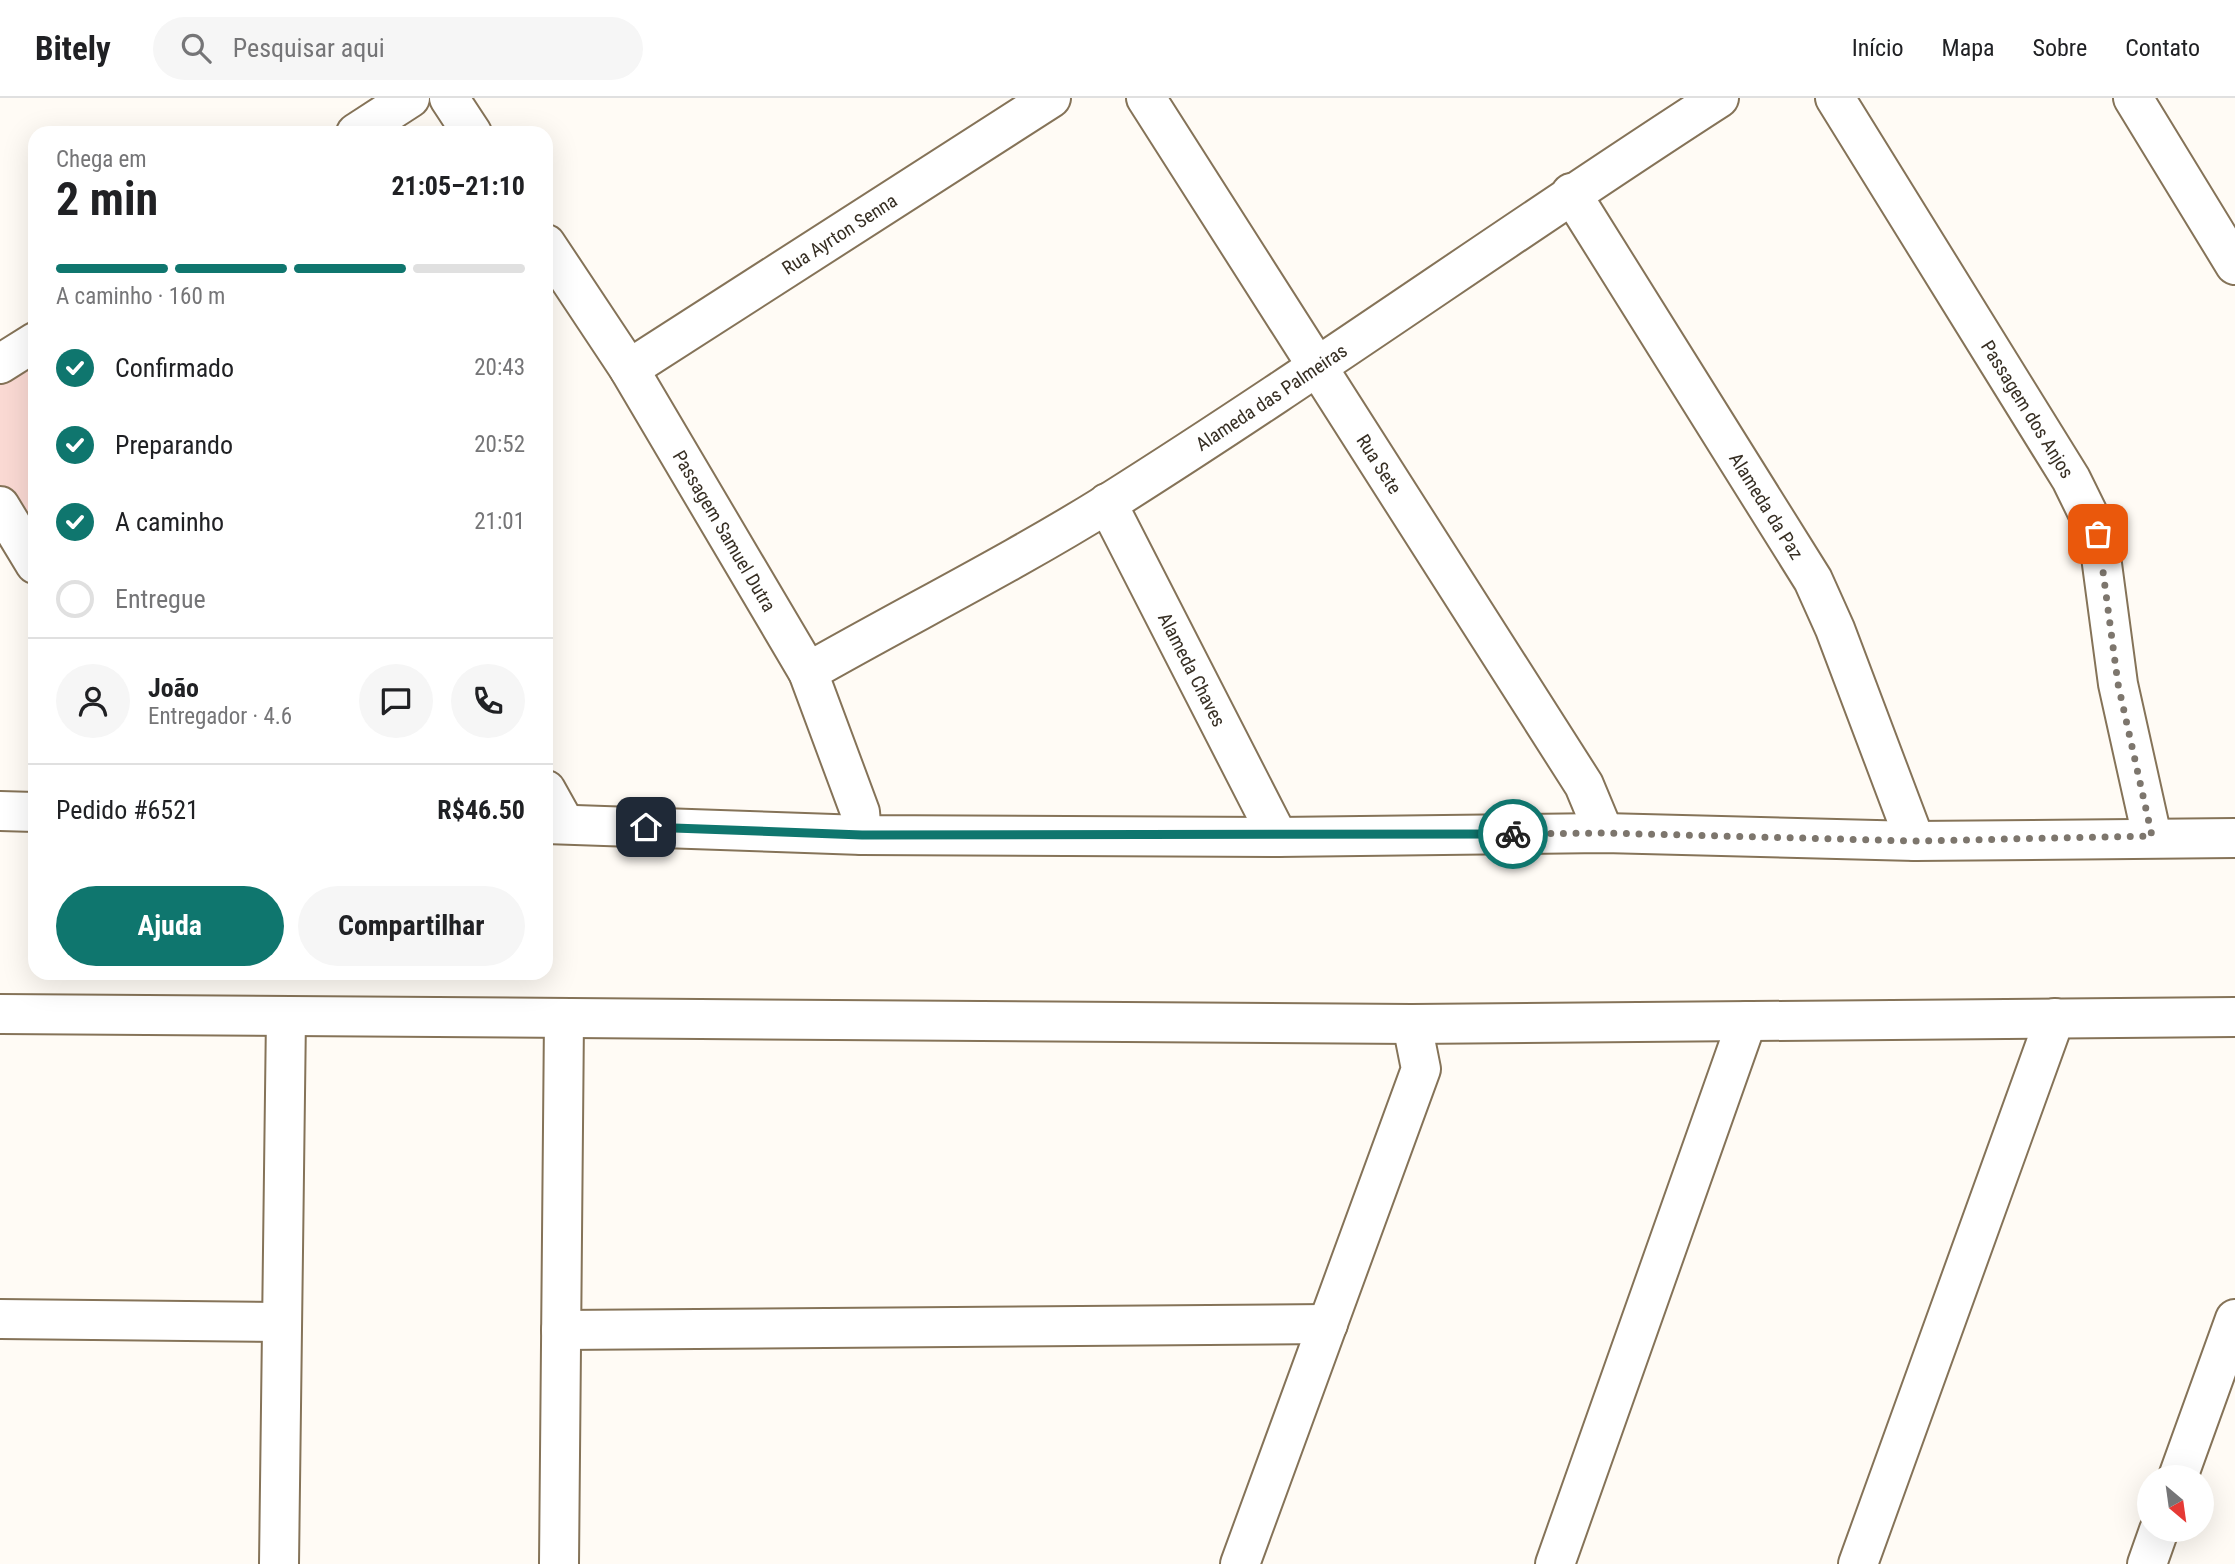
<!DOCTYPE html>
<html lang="pt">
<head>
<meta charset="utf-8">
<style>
  :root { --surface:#fff; --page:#f6f6f6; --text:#202124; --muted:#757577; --line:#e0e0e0; --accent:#0f766e }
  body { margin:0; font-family:"Roboto Condensed",sans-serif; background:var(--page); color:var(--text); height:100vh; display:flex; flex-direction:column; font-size:26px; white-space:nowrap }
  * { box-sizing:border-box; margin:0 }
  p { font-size:23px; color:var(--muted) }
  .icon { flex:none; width:38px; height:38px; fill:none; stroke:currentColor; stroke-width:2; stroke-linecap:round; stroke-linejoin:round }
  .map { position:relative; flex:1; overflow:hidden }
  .drawer { position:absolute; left:28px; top:28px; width:525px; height:854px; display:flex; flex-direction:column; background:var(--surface); border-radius:21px; box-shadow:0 7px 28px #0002 }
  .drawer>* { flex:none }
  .needle { width:46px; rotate:151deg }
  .fabs { position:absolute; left:2137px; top:1367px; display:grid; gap:14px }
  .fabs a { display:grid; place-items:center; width:77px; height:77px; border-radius:50%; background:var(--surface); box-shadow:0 7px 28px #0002; font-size:35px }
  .pin { position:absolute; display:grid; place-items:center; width:60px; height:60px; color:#fff; margin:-30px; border-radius:14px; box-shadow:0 4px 10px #0006 }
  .courier { position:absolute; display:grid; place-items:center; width:70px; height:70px; margin:-35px; border:5px solid #0f766e; border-radius:50%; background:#fff; color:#222; box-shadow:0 2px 9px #0007 }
  .summary em { font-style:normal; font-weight:700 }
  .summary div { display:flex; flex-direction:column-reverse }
  .summary { display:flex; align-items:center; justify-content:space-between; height:119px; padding:0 28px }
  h1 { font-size:46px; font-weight:700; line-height:52px }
  .bar { display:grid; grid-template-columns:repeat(4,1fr); gap:10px 7px; align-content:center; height:84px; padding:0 28px }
  .bar i { height:9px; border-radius:5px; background:var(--line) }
  .bar .active { background:var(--accent) }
  .bar p { grid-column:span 4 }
  .line { display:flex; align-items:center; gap:18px; padding:0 28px; border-top:2px solid var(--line) }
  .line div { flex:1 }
  .round { display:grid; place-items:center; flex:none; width:74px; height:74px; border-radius:37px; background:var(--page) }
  ol { padding:0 28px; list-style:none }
  li { display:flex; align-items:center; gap:21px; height:77px }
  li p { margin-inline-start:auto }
  li .icon { padding:7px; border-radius:50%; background:var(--accent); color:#fff; stroke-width:4 }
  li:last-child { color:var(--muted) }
  li i { width:38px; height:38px; border:4px solid var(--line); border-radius:50% }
  .cta { display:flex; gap:14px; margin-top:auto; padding:14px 28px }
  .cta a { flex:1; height:80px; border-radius:42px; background:var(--accent); color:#fff; font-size:28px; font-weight:700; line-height:80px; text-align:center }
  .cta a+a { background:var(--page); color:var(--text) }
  header { display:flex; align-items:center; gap:42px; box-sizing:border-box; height:98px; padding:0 35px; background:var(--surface); border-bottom:2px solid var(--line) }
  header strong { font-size:33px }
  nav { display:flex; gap:38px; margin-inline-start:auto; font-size:24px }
  .search { width:490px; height:63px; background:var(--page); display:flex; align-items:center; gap:18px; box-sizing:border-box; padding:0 24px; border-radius:38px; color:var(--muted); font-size:26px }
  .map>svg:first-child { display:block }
  .green { fill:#fad9d3 }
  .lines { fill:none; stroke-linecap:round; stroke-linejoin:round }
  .minor-casing { stroke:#857358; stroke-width:42 }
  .minor { stroke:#fff; stroke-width:38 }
  .done { stroke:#7d766d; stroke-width:7; stroke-dasharray:0 12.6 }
  .route { stroke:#0f766e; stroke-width:9 }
  .labels { text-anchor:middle; stroke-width:6; stroke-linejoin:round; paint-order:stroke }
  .street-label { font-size:19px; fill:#372f24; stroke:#fff }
</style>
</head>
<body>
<header>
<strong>Bitely</strong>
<div class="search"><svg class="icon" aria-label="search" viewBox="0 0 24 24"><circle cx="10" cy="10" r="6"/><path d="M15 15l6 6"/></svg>Pesquisar aqui</div>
<nav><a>Início</a><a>Mapa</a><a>Sobre</a><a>Contato</a></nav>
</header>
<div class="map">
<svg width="2235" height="1466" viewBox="0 0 2235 1466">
  <rect width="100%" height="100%" fill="#fffbf5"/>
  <polygon class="green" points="35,250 35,449 0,397 0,270"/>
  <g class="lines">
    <defs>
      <g id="minor">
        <polyline points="449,0 472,35"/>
        <path id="s1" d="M1146 0 1584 687 1604 735"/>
        <path id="s2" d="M1835 0 2071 381 2098 436 2118 586 2152 739"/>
        <polyline points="2133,0 2235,167"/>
        <polyline points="356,35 410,0"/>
        <path id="s3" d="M1571 95 1813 482 1835 531 1915 743"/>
        <path id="s4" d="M546 146 629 271 808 574 860 714 862 737"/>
        <polyline points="0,266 35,244"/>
        <path id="s5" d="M629 271 1051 0"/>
        <path id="s6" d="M1107 405 1278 739"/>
        <polyline points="0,408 35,466"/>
        <path id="s7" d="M808 574C908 517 1012 465 1110 404 1316 274 1514 132 1719 0"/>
        <polyline points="546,692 565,726"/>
        <polyline points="0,713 35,714"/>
        <polyline points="546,726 862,737 1278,739 1604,735 1915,743 2235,740"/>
        <polyline points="0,916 1412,926 2235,919"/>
        <polyline points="0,1221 282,1224"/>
        <polyline points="561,1232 1328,1226"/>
        <polyline points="2178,1379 2235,1221"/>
        <polyline points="279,1466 286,918"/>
        <polyline points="559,1466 564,920"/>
        <polyline points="1240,1466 1421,971 1412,926"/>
        <polyline points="1555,1466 1747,923"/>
        <polyline points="1858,1466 2055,920"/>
        <polyline points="2147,1466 2159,1432"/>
      </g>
    </defs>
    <use href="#minor" class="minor-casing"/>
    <use href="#minor" class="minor"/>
  </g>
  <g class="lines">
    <polyline class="done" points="1513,736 1604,735 1915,743 2152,738 2118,586 2098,436"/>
    <polyline class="route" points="646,729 862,737 1513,736"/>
  </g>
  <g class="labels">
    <g class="street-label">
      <text dy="7" stroke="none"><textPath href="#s5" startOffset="250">Rua Ayrton Senna</textPath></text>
      <text dy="7" stroke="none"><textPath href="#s7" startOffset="539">Alameda das Palmeiras</textPath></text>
      <text dy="7" stroke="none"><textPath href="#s2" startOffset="366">Passagem dos Anjos</textPath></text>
      <text dy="7" stroke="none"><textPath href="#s1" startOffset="434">Rua Sete</textPath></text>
      <text dy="7" stroke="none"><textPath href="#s3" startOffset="369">Alameda da Paz</textPath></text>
      <text dy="7" stroke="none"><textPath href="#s4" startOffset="338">Passagem Samuel Dutra</textPath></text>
      <text dy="7" stroke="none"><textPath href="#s6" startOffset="187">Alameda Chaves</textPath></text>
    </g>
  </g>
</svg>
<div class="fabs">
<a><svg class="needle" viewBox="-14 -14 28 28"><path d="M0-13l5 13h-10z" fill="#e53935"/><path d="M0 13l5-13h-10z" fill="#757577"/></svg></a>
</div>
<div class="pin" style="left:2098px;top:436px;background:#ea580c"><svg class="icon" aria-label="bag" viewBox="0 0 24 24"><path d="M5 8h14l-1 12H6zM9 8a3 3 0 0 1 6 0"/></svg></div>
<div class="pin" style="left:646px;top:729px;background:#1f2937"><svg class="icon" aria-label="home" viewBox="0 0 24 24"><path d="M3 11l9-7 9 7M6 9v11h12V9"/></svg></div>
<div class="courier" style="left:1513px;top:736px"><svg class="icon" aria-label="bike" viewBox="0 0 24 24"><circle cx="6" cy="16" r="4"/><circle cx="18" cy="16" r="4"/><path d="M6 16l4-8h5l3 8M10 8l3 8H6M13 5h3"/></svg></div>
<section class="drawer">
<div class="summary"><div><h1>2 min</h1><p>Chega em</p></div><em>21:05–21:10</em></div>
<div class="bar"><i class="active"></i><i class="active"></i><i class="active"></i><i></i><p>A caminho · 160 m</p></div>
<ol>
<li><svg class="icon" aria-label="check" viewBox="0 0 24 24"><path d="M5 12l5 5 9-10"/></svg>Confirmado<p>20:43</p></li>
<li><svg class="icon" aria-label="check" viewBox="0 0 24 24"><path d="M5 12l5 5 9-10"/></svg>Preparando<p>20:52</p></li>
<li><svg class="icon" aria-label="check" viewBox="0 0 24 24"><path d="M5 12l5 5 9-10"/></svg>A caminho<p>21:01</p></li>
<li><i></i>Entregue</li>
</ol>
<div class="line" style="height:126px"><a class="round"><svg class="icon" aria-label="person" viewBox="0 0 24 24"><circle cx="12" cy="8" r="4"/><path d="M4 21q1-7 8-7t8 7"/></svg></a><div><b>João</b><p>Entregador · 4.6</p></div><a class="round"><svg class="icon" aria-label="chat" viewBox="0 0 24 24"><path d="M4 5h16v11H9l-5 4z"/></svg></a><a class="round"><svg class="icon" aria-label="phone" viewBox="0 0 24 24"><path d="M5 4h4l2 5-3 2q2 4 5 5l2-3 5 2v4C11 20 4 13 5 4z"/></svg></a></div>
<div class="line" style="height:91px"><div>Pedido #6521</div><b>R$46.50</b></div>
<div class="cta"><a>Ajuda</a><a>Compartilhar</a></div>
</section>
</div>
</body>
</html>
